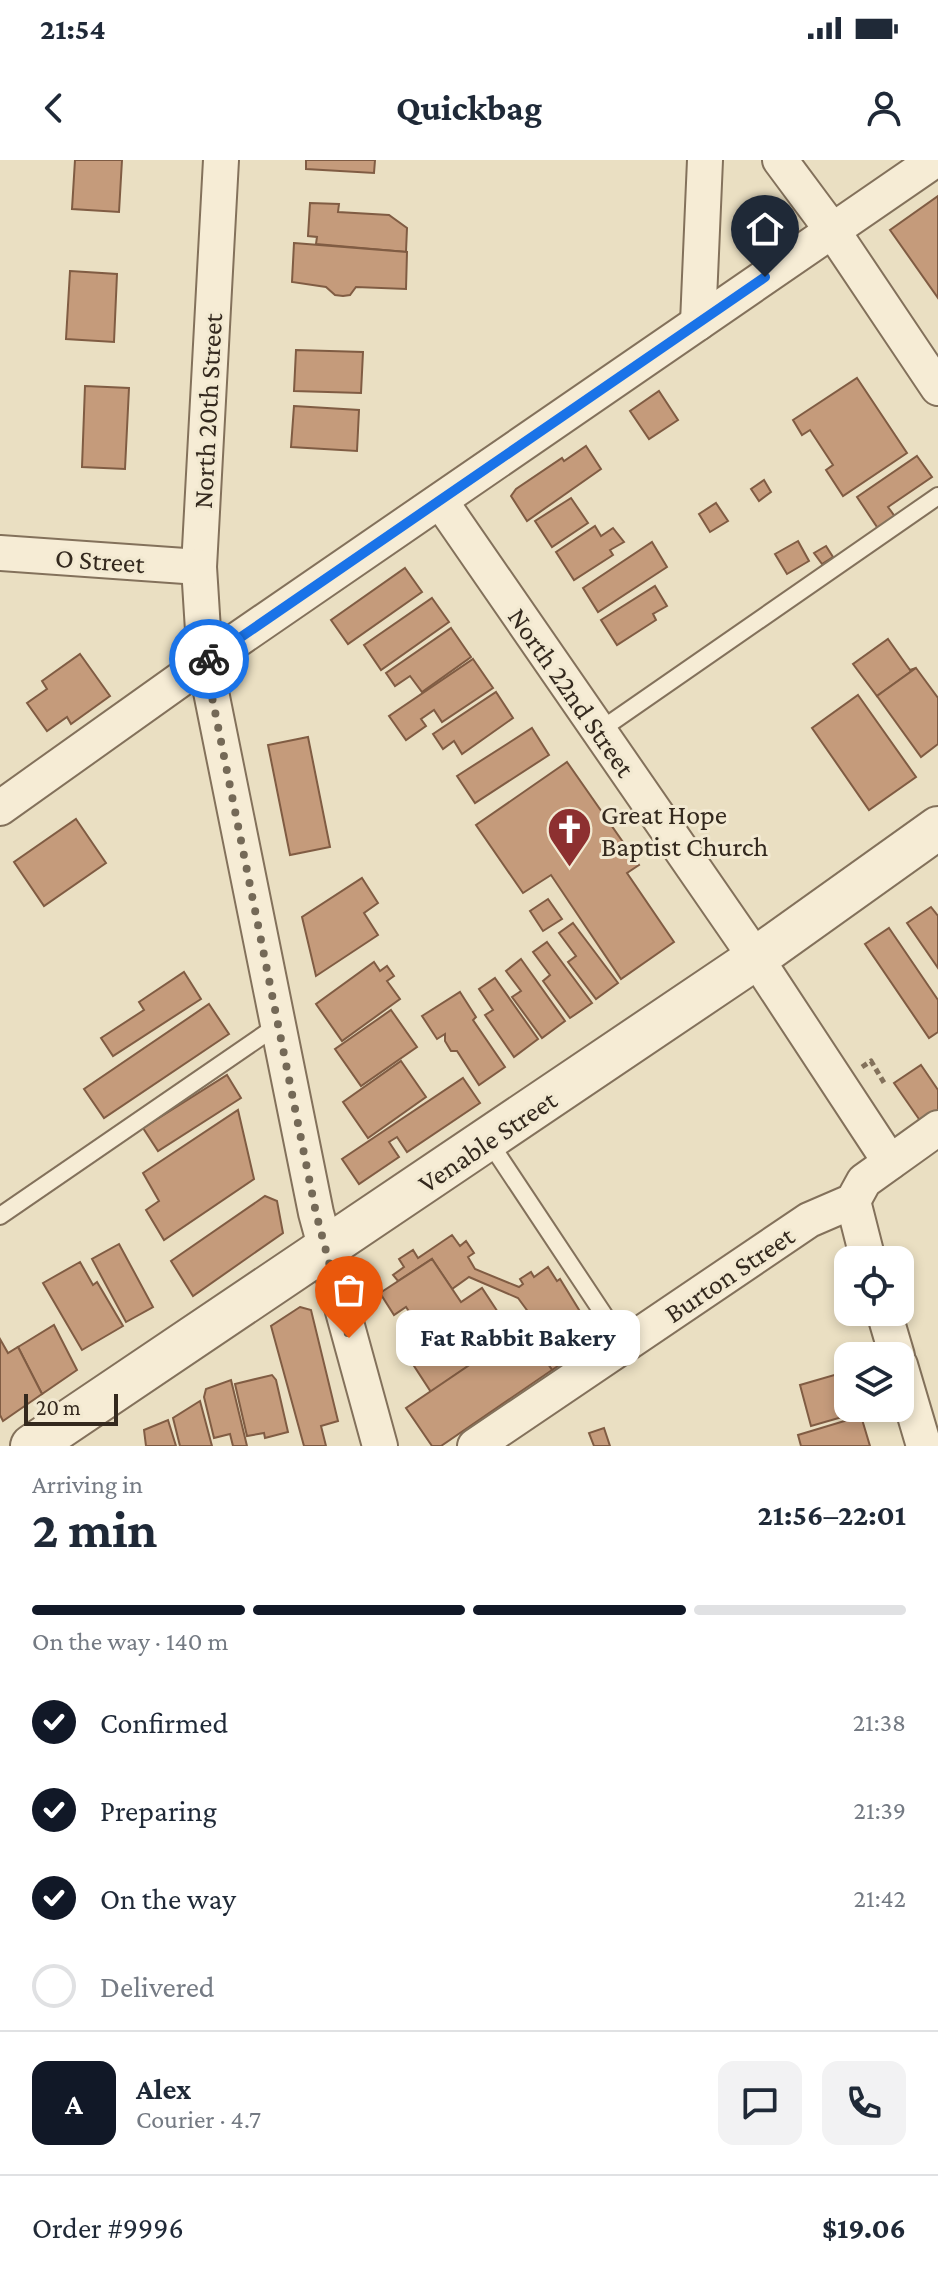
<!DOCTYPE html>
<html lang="en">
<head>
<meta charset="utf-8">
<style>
  :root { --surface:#fff; --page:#f2f2f3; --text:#1f2937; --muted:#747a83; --line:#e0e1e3; --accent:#111827 }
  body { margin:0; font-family:"Crimson Pro",serif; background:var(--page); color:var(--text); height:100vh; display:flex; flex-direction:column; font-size:30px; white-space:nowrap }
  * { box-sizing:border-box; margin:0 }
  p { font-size:26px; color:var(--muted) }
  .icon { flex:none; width:44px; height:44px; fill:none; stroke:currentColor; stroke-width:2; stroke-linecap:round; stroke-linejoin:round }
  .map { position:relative; height:1286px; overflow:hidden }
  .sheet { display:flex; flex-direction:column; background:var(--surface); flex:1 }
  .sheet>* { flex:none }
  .tools { position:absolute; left:834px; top:1086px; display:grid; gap:16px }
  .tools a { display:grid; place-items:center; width:80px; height:80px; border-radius:16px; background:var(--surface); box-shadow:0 4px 12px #0003; font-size:40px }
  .scale { position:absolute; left:24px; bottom:20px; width:94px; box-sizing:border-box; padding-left:8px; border:4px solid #34291e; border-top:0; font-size:22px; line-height:28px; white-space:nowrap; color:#34291e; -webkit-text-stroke:6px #f2e9d1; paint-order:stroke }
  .pin { position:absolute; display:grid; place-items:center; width:68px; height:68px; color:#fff; margin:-82px -34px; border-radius:50% 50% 50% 0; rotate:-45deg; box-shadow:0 0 8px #0007 }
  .pin .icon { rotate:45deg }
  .courier { position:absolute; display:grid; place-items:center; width:80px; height:80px; margin:-40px; border:6px solid #1a73e8; border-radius:50%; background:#fff; color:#222; box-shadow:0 2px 10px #0007 }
  .bubble { position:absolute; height:56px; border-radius:16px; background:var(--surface); box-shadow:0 4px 12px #0003; font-size:26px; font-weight:700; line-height:56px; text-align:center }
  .head em { font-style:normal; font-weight:700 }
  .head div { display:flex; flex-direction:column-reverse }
  .head { display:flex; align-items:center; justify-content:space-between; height:136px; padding:0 32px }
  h1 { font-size:52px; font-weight:700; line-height:60px }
  .bar { display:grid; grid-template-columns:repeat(4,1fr); gap:12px 8px; align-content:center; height:96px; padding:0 32px }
  .bar i { height:10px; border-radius:6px; background:var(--line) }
  .bar .current { background:var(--accent) }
  .bar p { grid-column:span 4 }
  .line { display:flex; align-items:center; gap:20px; padding:0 32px; border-top:2px solid var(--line) }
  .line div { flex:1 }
  .round { display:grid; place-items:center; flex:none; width:84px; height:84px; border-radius:16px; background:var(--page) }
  ol { padding:0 32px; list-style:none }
  li { display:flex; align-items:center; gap:24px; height:88px }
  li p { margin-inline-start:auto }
  li .icon { padding:8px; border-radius:50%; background:var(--accent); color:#fff; stroke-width:4 }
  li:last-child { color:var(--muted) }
  li i { width:44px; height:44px; border:4px solid var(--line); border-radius:50% }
  .status { display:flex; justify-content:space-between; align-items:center; height:56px; padding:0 40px; background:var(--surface); direction:ltr }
  .status svg { height:22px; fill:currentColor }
  header { display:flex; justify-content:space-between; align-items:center; height:104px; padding:0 32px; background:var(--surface); font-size:36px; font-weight:700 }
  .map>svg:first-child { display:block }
  .building { fill:#c59b7b; stroke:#805c43; stroke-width:2 }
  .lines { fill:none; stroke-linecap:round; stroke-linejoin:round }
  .service-casing { stroke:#83715b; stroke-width:20 }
  .minor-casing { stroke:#83715b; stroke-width:38 }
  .tertiary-casing { stroke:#83715b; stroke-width:46 }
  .path { stroke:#83715b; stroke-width:5; stroke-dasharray:6 4; stroke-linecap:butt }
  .service { stroke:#f6ecd5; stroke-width:16 }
  .minor { stroke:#f6ecd5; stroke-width:34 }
  .tertiary { stroke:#f6ecd5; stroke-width:42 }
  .done { stroke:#746957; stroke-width:8; stroke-dasharray:0 14.4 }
  .route { stroke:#1a73e8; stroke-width:10 }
  .labels { text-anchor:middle; stroke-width:6; stroke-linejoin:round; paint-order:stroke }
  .street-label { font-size:28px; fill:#34291e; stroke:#f2e9d1 }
  .poi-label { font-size:28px; fill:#34291e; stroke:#f2e9d1; text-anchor:start }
</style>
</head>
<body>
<div class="status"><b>21:54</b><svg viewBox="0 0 49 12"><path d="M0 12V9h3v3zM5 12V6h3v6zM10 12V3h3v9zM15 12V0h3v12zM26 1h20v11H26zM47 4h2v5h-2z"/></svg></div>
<header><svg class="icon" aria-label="back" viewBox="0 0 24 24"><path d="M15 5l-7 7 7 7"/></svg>Quickbag<svg class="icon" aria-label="person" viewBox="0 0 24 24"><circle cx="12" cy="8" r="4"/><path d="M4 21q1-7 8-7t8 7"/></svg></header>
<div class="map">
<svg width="938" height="1286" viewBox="0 0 938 1286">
  <rect width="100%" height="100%" fill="#eadfc2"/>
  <g class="building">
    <polygon points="75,0 122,0 119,52 72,49"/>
    <polygon points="306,0 375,0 374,13 306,9"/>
    <polygon points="938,36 938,138 890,70"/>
    <polygon points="310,43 339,44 338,52 389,55 407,68 406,92 316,84 317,77 308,76"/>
    <polygon points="294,83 407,92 406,129 356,127 350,135 343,136 335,135 326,127 292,122"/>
    <polygon points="70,111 117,114 114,182 66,179"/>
    <polygon points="296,190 363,192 361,233 294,231"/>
    <polygon points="857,218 907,293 843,336 826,310 833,305 810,270 802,275 793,260"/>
    <polygon points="85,226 129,228 125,309 82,307"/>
    <polygon points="659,231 678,260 649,279 630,251"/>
    <polygon points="294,246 359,250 357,291 291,287"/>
    <polygon points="586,286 601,309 527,361 511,336 516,329 562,298 564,301"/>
    <polygon points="917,296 932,317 888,347 896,358 879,370 857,337"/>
    <polygon points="764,320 771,332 759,341 751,329"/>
    <polygon points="571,338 588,363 552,387 535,361"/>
    <polygon points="716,343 728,361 710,372 699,354"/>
    <polygon points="595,366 601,376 613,368 624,382 610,390 613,395 574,420 556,392"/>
    <polygon points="798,381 809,401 787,414 775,394"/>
    <polygon points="652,382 667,407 598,452 583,428"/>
    <polygon points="826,386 833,397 822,404 814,393"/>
    <polygon points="405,408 422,432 348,484 331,460"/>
    <polygon points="655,426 667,446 653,454 656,460 617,485 601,460"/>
    <polygon points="432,438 449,462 381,510 364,485"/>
    <polygon points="451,468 471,497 422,532 410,516 395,526 386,513"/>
    <polygon points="888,479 910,510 916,508 877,536 853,504"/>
    <polygon points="80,494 110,536 71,564 67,557 47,571 27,543 47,529 42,521"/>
    <polygon points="473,499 493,528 442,562 434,550 421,559 426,566 406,580 389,556"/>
    <polygon points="916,508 938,538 938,584 921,597 877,536"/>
    <polygon points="496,532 513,558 462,594 454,581 443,589 433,574"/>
    <polygon points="858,535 916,617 869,650 812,568"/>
    <polygon points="532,568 549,595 475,643 457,616"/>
    <polygon points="308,577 330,687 290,695 268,585"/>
    <polygon points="567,602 639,705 627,713 674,782 621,819 551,715 523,733 476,665"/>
    <polygon points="76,659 106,703 44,746 14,702"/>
    <polygon points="362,718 378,743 364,753 378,775 316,816 302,757"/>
    <polygon points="548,739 562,759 543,771 530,751"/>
    <polygon points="931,747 938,756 938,808 907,763"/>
    <polygon points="573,763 618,823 596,839 568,802 576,796 559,773"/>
    <polygon points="889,768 938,840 938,872 929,878 865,784"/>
    <polygon points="547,782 592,843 570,858 543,821 550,815 533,792"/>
    <polygon points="521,799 565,861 542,878 512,837 521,831 506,811"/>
    <polygon points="374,802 380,811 387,806 394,816 387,821 400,839 342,881 316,844"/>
    <polygon points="184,812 201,839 113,896 101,878 144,850 139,842"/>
    <polygon points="495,818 538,879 514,897 485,855 493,850 479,829"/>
    <polygon points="460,832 476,857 473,860 505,907 479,925 457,891 451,891 445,881 445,874 437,879 422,856"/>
    <polygon points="209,844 229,874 104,958 84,929"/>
    <polygon points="391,850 417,887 361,926 335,889"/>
    <polygon points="401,901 426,937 368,978 343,942"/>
    <polygon points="921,905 938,930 938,951 921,962 894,923"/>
    <polygon points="227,915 241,938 158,991 143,968"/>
    <polygon points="463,918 480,943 407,992 397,977 389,982 399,997 359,1024 342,999"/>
    <polygon points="238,950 254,1019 164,1080 146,1050 159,1041 143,1013"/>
    <polygon points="265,1036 277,1041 283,1073 193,1136 171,1101"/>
    <polygon points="452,1075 460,1086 466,1081 474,1093 468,1097 475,1109 519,1127 523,1124 520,1119 531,1112 534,1117 548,1107 557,1121 560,1119 597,1179 552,1210 524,1168 513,1175 508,1167 529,1153 518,1138 469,1117 452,1129 432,1099 398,1121 393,1115 404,1107 399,1099 413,1090 418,1098"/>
    <polygon points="119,1084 153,1147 126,1162 92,1099"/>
    <polygon points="432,1099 461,1142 482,1128 513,1175 431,1232 401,1186 422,1171 406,1147 394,1155 380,1133"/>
    <polygon points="80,1102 93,1125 97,1122 123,1166 82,1190 43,1123"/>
    <polygon points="300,1147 311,1150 338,1261 321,1266 326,1286 304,1286 271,1166"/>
    <polygon points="54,1165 77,1210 42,1234 18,1187"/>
    <polygon points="524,1168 552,1210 441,1286 432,1286 406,1248"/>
    <polygon points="0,1179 8,1193 18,1187 42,1234 3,1261 0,1255"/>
    <polygon points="848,1211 848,1248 863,1251 811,1266 800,1225"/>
    <polygon points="272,1215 276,1220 288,1272 265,1278 264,1273 247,1276 235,1224"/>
    <polygon points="231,1220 247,1286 233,1286 230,1274 214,1278 204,1237 206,1229"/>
    <polygon points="200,1241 212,1286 180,1286 173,1258"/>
    <polygon points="861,1256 870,1286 801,1286 798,1275"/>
    <polygon points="168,1260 176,1286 146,1286 144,1270"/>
    <polygon points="604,1268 610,1286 594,1286 589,1273"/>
  </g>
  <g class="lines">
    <defs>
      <g id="service">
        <polyline points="599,571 938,336"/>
        <polyline points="488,980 624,1185"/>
        <polyline points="0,1056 278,865"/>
      </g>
      <g id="minor">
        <polyline points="221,0 199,407 205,502 316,1053 380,1286"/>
        <polyline points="780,0 832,70 938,228"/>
        <polyline points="698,163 705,0"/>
        <polyline points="441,342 756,798 890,1002"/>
        <polyline points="0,393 199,407"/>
        <polyline points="0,648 205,502 935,0"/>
        <polyline points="853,1041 868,1100"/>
        <polyline points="884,1152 897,1196"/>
        <polyline points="900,1205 924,1286"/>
        <polyline points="475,1286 809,1060 853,1041 864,1021 938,968"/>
      </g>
      <polyline id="tertiary" points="32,1286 756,798 938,668"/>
    </defs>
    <use href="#service" class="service-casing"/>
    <use href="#minor" class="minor-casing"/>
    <use href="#tertiary" class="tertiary-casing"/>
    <polyline class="path" points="862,907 871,901 886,926"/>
    <use href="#service" class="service"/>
    <use href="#minor" class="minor"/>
    <use href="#tertiary" class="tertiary"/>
  </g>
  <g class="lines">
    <polyline class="done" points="209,499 205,502 316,1053 349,1178"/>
    <polyline class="route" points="209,499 765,117"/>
  </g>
  <defs>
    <symbol id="church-pin" viewBox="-11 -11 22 30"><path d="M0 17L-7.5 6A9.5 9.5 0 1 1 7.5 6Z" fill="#8d3030" stroke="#f2e9d1"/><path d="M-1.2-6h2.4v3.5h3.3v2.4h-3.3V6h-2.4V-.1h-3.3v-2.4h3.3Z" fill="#fff"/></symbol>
  </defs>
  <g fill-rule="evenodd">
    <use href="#church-pin" x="544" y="644" width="51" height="69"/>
  </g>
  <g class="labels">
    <g class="street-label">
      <text transform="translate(207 251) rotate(-87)" y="10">North 20th Street</text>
      <text transform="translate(100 400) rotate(4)" y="10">O Street</text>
      <text transform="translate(572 532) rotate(55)" y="10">North 22nd Street</text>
      <text transform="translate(487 981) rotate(-34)" y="10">Venable Street</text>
      <text transform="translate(729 1114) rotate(-34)" y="10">Burton Street</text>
    </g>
    <g class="poi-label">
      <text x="601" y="664">Great Hope<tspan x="601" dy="32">Baptist Church</tspan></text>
    </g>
  </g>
</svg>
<div class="tools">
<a><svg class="icon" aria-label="locate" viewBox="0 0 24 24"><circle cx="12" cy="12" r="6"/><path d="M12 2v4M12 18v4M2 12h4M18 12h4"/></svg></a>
<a><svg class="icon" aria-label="layers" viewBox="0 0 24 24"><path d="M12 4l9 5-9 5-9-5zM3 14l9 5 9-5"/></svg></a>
</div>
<div class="scale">20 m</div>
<div class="pin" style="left:349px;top:1178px;background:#ea580c"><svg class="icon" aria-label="bag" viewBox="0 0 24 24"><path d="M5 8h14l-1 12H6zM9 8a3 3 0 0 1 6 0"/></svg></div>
<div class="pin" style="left:765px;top:117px;background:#1f2937"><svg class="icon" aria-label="home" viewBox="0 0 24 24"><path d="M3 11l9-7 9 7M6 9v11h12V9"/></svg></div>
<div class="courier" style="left:209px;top:499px"><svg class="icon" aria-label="bike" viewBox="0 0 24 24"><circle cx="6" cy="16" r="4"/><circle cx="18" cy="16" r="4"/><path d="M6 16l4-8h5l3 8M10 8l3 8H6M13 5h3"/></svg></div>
<div class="bubble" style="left:396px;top:1150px;width:244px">Fat Rabbit Bakery</div>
</div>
<section class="sheet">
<div class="head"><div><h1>2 min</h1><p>Arriving in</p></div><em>21:56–22:01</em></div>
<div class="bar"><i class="current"></i><i class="current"></i><i class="current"></i><i></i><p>On the way · 140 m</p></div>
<ol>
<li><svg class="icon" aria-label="check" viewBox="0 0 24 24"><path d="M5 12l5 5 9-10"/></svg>Confirmed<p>21:38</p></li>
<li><svg class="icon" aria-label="check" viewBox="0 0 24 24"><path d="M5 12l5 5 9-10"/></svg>Preparing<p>21:39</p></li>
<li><svg class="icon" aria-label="check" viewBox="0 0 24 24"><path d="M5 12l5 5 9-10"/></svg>On the way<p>21:42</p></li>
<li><i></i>Delivered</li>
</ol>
<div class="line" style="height:144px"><b class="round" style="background:var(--accent);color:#fff">A</b><div><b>Alex</b><p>Courier · 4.7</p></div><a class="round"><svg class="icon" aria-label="chat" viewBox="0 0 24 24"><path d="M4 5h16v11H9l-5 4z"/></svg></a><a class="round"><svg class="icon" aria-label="phone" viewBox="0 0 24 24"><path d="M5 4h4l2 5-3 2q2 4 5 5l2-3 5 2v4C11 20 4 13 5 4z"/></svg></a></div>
<div class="line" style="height:104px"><div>Order #9996</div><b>$19.06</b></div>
</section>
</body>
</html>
